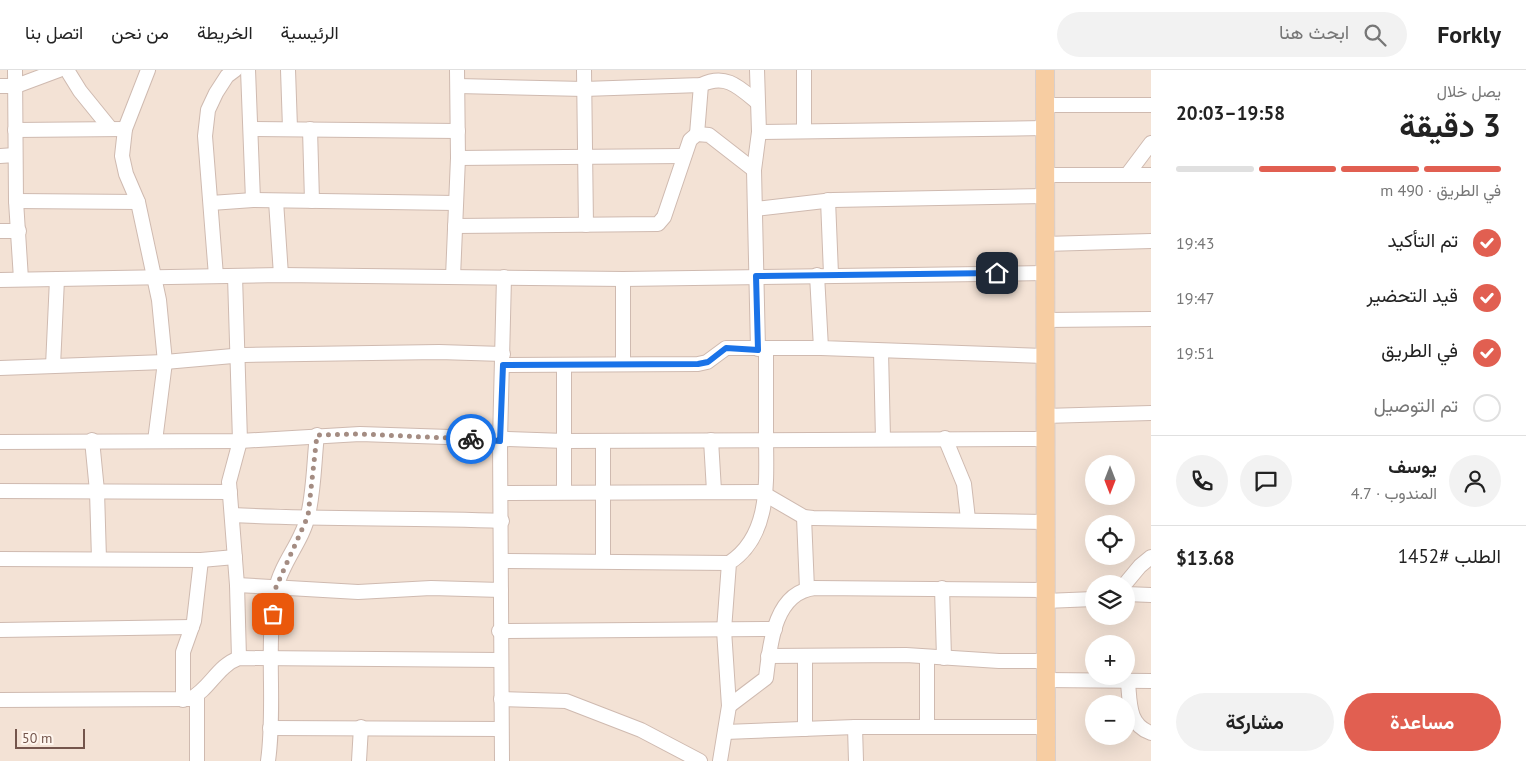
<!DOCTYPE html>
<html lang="ar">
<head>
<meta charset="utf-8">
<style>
  :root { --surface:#fff; --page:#f2f2f2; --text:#222; --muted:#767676; --line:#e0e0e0; --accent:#e15f51 }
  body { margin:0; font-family:"PT Sans",Vazirmatn,sans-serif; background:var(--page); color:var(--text); direction:rtl; height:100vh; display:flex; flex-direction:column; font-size:19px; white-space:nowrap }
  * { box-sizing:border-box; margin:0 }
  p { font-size:16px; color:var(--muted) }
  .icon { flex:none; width:28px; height:28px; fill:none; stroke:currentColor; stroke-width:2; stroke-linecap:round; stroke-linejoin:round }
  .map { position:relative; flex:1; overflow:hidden; direction:ltr }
  .panel { display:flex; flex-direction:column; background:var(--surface); width:375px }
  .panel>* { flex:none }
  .needle { width:32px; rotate:180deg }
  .fabs { position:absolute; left:1085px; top:385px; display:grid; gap:10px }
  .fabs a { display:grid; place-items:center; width:50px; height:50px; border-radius:50%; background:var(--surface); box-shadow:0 5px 20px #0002; font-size:25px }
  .scale { position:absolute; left:15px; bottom:12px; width:70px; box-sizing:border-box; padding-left:5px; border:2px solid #74554c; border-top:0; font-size:14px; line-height:18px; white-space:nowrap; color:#74554c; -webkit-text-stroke:4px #fef5ed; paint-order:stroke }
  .pin { position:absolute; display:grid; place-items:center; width:42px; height:42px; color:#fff; margin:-21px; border-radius:10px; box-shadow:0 2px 8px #0006 }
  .courier { position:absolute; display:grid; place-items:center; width:50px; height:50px; margin:-25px; border:4px solid #1a73e8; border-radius:50%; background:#fff; color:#222; box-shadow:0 1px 6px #0007 }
  .overview em { font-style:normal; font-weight:700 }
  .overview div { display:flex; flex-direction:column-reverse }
  .overview { display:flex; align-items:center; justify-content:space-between; height:85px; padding:0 25px }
  h1 { font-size:32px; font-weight:700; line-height:38px }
  .bar { display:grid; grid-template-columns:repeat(4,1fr); gap:8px 5px; align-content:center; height:60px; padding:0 25px }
  .bar i { height:6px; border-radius:4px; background:var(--line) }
  .bar .selected { background:var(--accent) }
  .bar p { grid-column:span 4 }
  .line { display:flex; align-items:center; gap:12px; padding:0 25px; border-top:1px solid var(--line) }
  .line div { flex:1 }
  .round { display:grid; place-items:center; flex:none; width:52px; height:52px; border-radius:26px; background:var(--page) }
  ol { padding:0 25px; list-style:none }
  li { display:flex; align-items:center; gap:15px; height:55px }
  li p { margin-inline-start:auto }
  li .icon { padding:5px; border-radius:50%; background:var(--accent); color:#fff; stroke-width:4 }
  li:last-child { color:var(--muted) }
  li i { width:28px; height:28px; border:2px solid var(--line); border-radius:50% }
  .button { display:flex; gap:10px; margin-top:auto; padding:10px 25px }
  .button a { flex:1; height:58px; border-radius:30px; background:var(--accent); color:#fff; font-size:20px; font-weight:700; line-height:58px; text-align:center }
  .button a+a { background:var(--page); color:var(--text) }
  header { display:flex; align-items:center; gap:30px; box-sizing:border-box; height:70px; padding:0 25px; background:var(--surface); border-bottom:1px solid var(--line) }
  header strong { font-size:24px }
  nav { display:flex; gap:28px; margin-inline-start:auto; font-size:18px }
  .search { width:350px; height:45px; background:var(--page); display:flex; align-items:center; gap:12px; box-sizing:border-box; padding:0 18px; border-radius:28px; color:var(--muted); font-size:19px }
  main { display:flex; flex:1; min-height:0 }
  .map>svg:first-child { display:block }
  .residential { fill:#f3e2d5; fill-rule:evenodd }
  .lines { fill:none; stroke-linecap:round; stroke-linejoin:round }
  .minor-casing { stroke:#cfbab0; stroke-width:16 }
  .major-casing { stroke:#d8cfcd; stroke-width:20 }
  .minor { stroke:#fff; stroke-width:14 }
  .major { stroke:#f7cda2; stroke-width:18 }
  .done { stroke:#a48c82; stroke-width:5; stroke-dasharray:0 9 }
  .route { stroke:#1a73e8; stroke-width:6 }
</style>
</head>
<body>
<header>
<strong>Forkly</strong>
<div class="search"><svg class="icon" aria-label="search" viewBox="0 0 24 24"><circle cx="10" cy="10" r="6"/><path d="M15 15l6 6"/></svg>ابحث هنا</div>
<nav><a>الرئيسية</a><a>الخريطة</a><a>من نحن</a><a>اتصل بنا</a></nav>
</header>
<main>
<section class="panel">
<div class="overview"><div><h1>3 دقيقة</h1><p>يصل خلال</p></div><em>19:58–20:03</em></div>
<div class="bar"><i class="selected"></i><i class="selected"></i><i class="selected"></i><i></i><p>في الطريق · 490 m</p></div>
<ol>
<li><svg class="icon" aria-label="check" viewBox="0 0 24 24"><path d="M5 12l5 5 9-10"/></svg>تم التأكيد<p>19:43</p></li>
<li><svg class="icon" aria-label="check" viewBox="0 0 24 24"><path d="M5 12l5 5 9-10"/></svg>قيد التحضير<p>19:47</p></li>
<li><svg class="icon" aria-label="check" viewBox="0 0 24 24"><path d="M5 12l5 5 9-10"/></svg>في الطريق<p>19:51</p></li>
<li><i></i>تم التوصيل</li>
</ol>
<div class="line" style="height:90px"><a class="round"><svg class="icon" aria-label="person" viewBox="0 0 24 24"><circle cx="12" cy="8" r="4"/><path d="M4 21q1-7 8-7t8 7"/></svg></a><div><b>يوسف</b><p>المندوب · 4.7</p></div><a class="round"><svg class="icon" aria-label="chat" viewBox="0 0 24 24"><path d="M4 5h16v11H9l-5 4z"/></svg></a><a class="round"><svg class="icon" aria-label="phone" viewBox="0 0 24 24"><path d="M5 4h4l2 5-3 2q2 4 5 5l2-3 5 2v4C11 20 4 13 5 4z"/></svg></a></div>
<div class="line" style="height:65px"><div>الطلب #1452</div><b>$13.68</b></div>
<div class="button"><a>مساعدة</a><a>مشاركة</a></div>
</section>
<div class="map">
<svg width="1151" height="691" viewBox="0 0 1151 691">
  <rect width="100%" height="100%" fill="#fcf1e7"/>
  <path class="residential" d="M0 0H1151V691H0ZM1094 394H1126V426H1094ZM1094 454H1126V486H1094ZM1094 514H1126V546H1094ZM1094 574H1126V606H1094ZM1094 634H1126V666H1094Z"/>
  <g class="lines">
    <defs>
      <g id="minor">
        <polyline points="15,0 16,131 21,209"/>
        <polyline points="67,0 80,21 110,58"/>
        <polyline points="148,0 125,59 122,86 126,104 138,132 159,230 165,292 155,371"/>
        <polyline points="248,0 253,130"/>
        <polyline points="288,0 290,58"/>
        <polyline points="584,0 586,155"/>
        <polyline points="757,0 759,62 754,100 758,279"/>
        <polyline points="0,16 16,16 59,0"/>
        <path d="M458 16 584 19 701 15C726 3 739 17 758 33"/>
        <polyline points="1045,35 1151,35"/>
        <polyline points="252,59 458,61"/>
        <polyline points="310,59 312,131"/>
        <polyline points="15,60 125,59"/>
        <polyline points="804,61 804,0"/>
        <polyline points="759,62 1045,58"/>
        <polyline points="697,64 701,15"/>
        <polyline points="0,86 15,85"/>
        <polyline points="458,88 683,86"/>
        <polyline points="1045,105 1151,105"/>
        <polyline points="1127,105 1151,73"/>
        <polyline points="828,130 831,204"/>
        <polyline points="16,131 138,132"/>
        <polyline points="276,131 281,205"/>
        <polyline points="211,133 253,130 455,133"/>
        <polyline points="755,139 833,130 1045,126"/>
        <polyline points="455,156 658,154 664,147 690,70 697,64 709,65 754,100"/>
        <polyline points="0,161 19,161"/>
        <polyline points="1044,174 1151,171"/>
        <polyline points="817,205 821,278 1044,286"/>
        <polyline points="216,206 205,66 208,40 216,23 227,6 235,0"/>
        <polyline points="235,206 240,371 229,412 237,515 239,588"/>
        <polyline points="453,207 458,88 457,0"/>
        <polyline points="623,209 623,294"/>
        <polyline points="0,210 281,205 623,209 1045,203"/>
        <polyline points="1045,250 1151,249"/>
        <polyline points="881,281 883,369"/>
        <polyline points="503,295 698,294 707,292 726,278 821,278"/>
        <polyline points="53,296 57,209"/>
        <polyline points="0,298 165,292 244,285 439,282 503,284"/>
        <polyline points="1044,346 1151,343"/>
        <polyline points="945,368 964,414 968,449"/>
        <polyline points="92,370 97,421 99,489"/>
        <polyline points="711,370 714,421"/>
        <polyline points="0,372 240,371 360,364 565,371 1045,369"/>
        <polyline points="0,421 230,422"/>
        <polyline points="564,422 564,295"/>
        <polyline points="502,423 761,422 804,447 813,448 1045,452"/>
        <path d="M232 445C322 450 412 447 502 451"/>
        <polyline points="804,447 807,519"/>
        <polyline points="0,489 201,490 235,487"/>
        <polyline points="502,491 729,493"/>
        <polyline points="603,491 603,371"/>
        <polyline points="1125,514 1140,496 1151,487"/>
        <polyline points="237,515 358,522 431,518 501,520"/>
        <polyline points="942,518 944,588"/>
        <polyline points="1126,524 1151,525"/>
        <polyline points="1045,531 1094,529"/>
        <polyline points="0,560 192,557"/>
        <polyline points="499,561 775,559"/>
        <polyline points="768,586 906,585 999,591 1045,591"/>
        <polyline points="805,586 805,659"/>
        <polyline points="927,587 927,656"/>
        <polyline points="1045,610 1151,611"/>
        <path d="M1128 612C1130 633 1128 655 1151 663"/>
        <polyline points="197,625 197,691"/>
        <polyline points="501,629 566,631 641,660 700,691"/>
        <path d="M0 630 190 629C210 619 217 596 239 588L500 590"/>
        <polyline points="183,630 183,582 194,551 201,490"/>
        <path d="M729 636 766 608C770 575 774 522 815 518L1044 520"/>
        <polyline points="270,658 501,659"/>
        <polyline points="725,662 855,657"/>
        <path d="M268 691C276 634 265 576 276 519 281 493 303 471 308 445 314 420 314 391 317 365"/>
        <polyline points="359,691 361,657"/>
        <polyline points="502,691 500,371 504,207"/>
        <path d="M720 691 729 636 724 560 729 493C772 465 766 409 766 364 766 336 766 307 766 279"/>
        <polyline points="856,691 855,657 1046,657"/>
      </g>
      <polyline id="major" points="1045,0 1046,691"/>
    </defs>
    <use href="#minor" class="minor-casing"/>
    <use href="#major" class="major-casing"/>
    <use href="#minor" class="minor"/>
    <use href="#major" class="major"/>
  </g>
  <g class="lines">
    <polyline class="done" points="273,544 276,517 308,446 317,365 360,364 471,369"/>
    <polyline class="route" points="471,369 500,371 503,295 698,294 708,292 726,278 758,280 756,206 997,203"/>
  </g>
</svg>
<div class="fabs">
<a><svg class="needle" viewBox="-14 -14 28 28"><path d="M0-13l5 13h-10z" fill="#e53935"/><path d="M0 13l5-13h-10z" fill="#767676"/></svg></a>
<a><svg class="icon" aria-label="locate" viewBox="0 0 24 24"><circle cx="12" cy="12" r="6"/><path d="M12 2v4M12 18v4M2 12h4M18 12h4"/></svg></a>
<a><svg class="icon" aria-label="layers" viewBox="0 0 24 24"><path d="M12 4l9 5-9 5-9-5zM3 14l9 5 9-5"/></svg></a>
<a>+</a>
<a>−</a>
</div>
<div class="scale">50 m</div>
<div class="pin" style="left:273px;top:544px;background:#ea580c"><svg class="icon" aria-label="bag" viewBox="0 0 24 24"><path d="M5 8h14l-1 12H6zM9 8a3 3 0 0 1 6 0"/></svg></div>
<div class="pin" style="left:997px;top:203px;background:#1f2937"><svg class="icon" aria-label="home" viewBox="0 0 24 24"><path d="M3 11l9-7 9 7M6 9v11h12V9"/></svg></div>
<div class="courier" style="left:471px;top:369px"><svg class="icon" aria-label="bike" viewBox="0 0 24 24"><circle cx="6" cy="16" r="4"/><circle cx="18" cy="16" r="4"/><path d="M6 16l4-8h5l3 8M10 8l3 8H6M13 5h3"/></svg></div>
</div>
</main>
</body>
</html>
